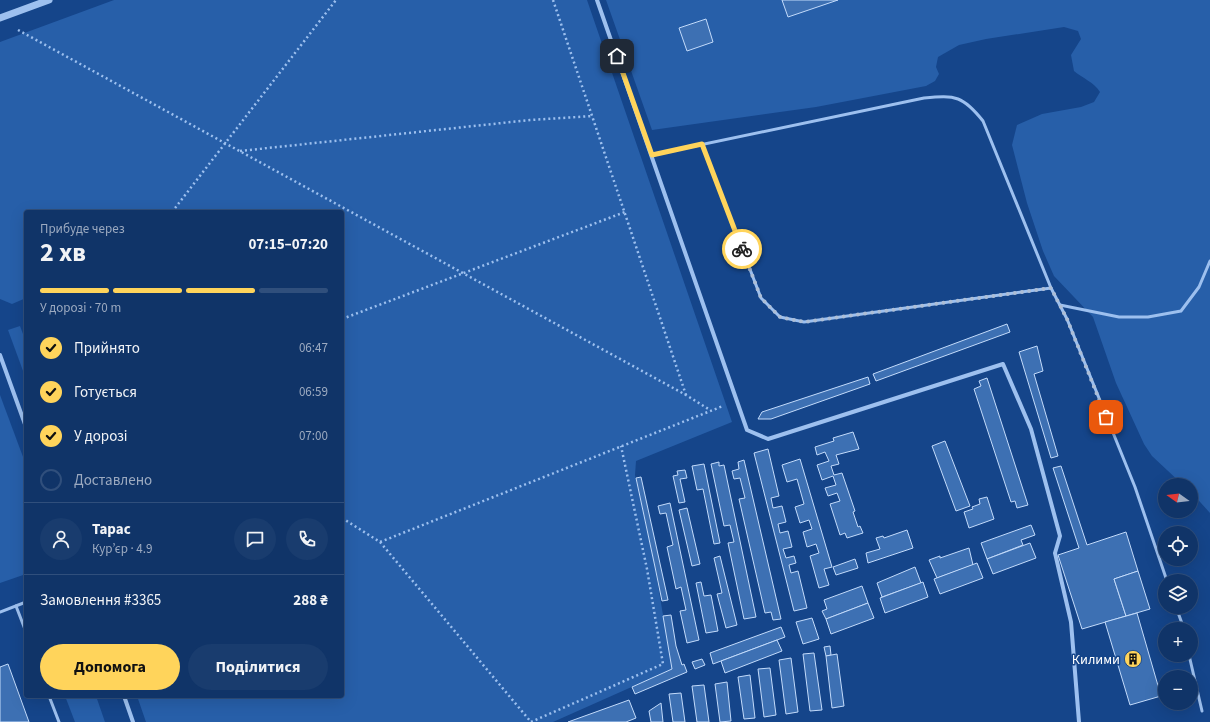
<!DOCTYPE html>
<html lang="uk">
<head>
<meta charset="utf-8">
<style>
  :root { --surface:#103468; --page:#193c6e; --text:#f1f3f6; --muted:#9caac0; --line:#304f7c; --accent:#ffd45b }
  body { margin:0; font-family:"Source Sans 3",sans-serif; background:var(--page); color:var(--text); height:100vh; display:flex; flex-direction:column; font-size:15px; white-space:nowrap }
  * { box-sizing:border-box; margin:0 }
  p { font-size:13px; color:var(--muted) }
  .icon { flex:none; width:22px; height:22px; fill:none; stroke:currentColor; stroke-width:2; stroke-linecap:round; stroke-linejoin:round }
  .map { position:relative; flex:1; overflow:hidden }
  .side { position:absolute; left:24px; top:210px; width:320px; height:488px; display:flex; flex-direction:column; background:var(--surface); border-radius:4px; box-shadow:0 4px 16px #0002,0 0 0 1px var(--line) }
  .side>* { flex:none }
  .needle { width:26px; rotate:284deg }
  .tools { position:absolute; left:1158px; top:478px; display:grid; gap:8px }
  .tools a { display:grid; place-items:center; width:40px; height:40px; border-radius:50%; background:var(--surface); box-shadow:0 4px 16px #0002,0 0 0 1px var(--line); font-size:20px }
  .pin { position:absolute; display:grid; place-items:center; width:34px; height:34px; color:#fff; margin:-17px; border-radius:8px; box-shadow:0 2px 6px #0006 }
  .courier { position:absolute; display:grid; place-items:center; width:40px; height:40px; margin:-20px; border:3px solid #ffd45b; border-radius:50%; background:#fff; color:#222; box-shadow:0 1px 5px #0007 }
  .overview em { font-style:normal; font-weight:700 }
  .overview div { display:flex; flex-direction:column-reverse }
  .overview { display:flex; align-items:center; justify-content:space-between; height:68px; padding:0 16px }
  h1 { font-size:26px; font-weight:700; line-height:30px }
  .bar { display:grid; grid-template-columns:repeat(4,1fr); gap:6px 4px; align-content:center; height:48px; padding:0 16px }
  .bar i { height:5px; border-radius:3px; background:var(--line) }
  .bar .on { background:var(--accent) }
  .bar p { grid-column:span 4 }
  .line { display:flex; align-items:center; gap:10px; padding:0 16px; border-top:1px solid var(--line) }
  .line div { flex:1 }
  .round { display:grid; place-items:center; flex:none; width:42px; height:42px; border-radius:21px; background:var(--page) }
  ol { padding:0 16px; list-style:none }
  li { display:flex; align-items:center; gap:12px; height:44px }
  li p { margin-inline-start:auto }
  li .icon { padding:4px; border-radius:50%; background:var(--accent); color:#111; stroke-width:4 }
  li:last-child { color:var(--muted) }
  li i { width:22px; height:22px; border:2px solid var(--line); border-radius:50% }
  .cta { display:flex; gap:8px; margin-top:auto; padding:8px 16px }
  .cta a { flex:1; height:46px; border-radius:24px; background:var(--accent); color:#111; font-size:16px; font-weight:700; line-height:46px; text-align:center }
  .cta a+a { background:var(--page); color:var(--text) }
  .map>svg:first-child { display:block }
  .green { fill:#275fa9 }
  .building { fill:#3d70b3; stroke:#c3dbfb }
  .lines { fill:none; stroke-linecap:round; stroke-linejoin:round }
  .path { stroke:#9dc0ef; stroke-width:2.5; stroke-dasharray:2 3; stroke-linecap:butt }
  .service { stroke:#9dc0ef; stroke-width:3 }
  .minor { stroke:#9dc0ef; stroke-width:4 }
  .tertiary { stroke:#9dc0ef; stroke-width:7 }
  .done { stroke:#adbed6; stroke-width:4; stroke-dasharray:0 7.2 }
  .route { stroke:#ffd45b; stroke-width:5 }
  .labels { text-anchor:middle; stroke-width:3; stroke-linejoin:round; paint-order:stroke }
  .poi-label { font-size:14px; fill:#fff; stroke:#15458a; text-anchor:end }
</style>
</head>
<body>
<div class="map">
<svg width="1210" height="722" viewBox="0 0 1210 722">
  <rect width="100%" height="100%" fill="#15458a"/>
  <g class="green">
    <polygon points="114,0 587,0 732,422 636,461 635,475 655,567 672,669 553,722 146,722 137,696 342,696 342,212 26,212 26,298 12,304 0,299 0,42"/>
    <path d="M606 0H1210V513L1191 492V485H1183L1152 456 1144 444 1116 383 1093 317 1054 276 1043 251 1027 203 1012 145 1017 125 1042 114 1081 107 1094 102 1100 92C1094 82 1082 78 1074 71L1071 55 1081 39 1078 31 1064 27 986 39 959 45 938 57 936 67 939 74 935 81 926 86 816 107 652 130Z"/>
    <polygon points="20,326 26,342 26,379 8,330"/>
    <polygon points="0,395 26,465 26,574 0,583"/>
    <polygon points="65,696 96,696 105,722 75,722"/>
  </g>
  <g class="building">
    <polygon points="782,0 838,0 788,17"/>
    <polygon points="706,19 713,42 687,51 679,28"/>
    <polygon points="1007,324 1010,332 876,381 873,374"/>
    <polygon points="1037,346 1043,371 1034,374 1058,456 1051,458 1019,352"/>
    <polygon points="868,377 870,384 771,419 758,419 762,412"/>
    <polygon points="987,378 1028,505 1017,508 1015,501 1011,502 974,389 981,386 979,381"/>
    <polygon points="853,432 859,449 836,455 839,464 831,466 834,475 842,473 855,511 853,512 858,527 860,526 863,533 847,538 845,533 840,535 830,504 840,501 837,493 828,496 825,488 836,485 833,476 822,480 817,465 829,461 825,452 817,455 815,447 834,441 833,438"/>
    <polygon points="945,441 970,506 956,511 932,446"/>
    <polygon points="768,449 779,496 771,498 773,508 782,506 786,522 778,524 780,533 788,531 792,547 783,549 786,558 794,556 796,563 789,565 791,573 798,571 807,608 794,611 754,453"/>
    <polygon points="800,459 832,567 824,569 829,585 819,588 810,556 819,553 816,544 807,547 803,532 812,529 809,520 800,523 795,507 804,504 797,479 787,482 782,465"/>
    <polygon points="744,460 781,619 773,620 771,612 765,613 739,499 745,498 740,478 734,479 732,471 739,469 738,462"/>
    <polygon points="719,462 719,466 724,465 756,617 744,619 728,543 734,542 730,525 724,526 711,464"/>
    <polygon points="704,464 720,543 714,544 703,489 697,490 692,466"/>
    <polygon points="1061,466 1087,545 1126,532 1138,571 1114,579 1126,616 1082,629 1058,555 1079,548 1053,468"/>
    <polygon points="685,470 687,478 680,479 685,502 679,503 673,476 678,475 677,471"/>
    <polygon points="641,477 668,600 662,601 655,567 636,478"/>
    <polygon points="987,497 994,519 969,528 964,512 973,509 972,507 980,504 979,499"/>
    <polygon points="670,503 699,640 687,643 680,611 686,610 681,587 676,589 667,547 673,545 666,513 660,514 658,506"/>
    <polygon points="687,508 700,564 692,566 679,510"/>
    <polygon points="1031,525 1035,535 1021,540 1023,545 987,559 981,543"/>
    <polygon points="907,530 913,548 868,563 866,553 880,549 876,538 883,536 884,538"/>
    <polygon points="1030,543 1036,558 993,574 987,559"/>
    <polygon points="969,548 973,565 937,578 929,560 940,556 940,558"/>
    <polygon points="720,556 737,625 726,628 717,594 722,593 714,558"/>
    <polygon points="855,559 858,568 836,575 833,567"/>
    <polygon points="977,563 983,578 940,594 934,579"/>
    <polygon points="915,567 921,583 882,597 877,583"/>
    <polygon points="1138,571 1150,609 1126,616 1114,579"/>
    <polygon points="701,582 704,596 711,595 718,631 706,633 696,583"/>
    <polygon points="923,582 928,597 885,613 880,598"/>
    <polygon points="862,586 868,603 826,619 822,611 827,609 824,600"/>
    <polygon points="868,603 874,618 831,634 826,619"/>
    <polygon points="1137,613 1161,696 1130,705 1105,622"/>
    <polygon points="671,615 676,646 682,665 684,664 687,672 635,694 632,687 672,669 663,616"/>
    <polygon points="812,618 819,639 803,644 796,622"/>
    <polygon points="781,627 785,637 713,664 710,653"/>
    <polygon points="777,640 782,651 725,673 721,661"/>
    <polygon points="830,646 831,655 826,656 824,647"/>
    <polygon points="814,653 822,710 810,711 803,654"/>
    <polygon points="837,654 844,706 832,708 826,656"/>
    <polygon points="791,658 798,712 786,714 779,660"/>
    <polygon points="702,659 705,665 695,669 692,662"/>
    <polygon points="8,664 29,722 0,722 0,667"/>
    <polygon points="770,668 776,715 764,717 758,669"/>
    <polygon points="750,675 755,718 744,719 738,677"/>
    <polygon points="727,682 731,721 720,722 715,684"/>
    <polygon points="704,685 709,722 697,722 692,686"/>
    <polygon points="681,693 685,722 673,722 669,694"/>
    <polygon points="629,700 636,718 626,722 568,722"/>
    <polygon points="661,703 663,722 651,722 649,711"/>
  </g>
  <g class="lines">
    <g class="path">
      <polyline points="553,0 686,395"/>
      <polyline points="18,30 686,395 710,410"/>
      <polyline points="240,151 530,120 593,116"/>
      <polyline points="172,212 336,0"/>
      <polyline points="342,319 625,212"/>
      <polyline points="342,518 380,542 723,406"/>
      <polyline points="380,542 531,722"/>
      <polyline points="531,722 663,664 647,569 621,446"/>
    </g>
    <g class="service">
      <polyline points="702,144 761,298 780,317 804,322 1051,288"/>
      <path d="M652 155 924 98C956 95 963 96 983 121L1051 288 1067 319 1135 487 1167 581"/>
      <polyline points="1060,305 1119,317 1148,317 1181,311 1199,287 1210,261"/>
      <polyline points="16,606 26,632"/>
      <polyline points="1176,607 1184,629"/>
      <polyline points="0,612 26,602"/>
      <polyline points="1189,655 1202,711"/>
      <polyline points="49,696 59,722"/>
    </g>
    <g class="minor">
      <polyline points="597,0 747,430 768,439 1003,364 1031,429 1060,536 1055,553 1071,622 1079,722"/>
      <polyline points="0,355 26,427"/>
      <polyline points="124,696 133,722"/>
    </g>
    <polyline class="tertiary" points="0,18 49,0"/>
  </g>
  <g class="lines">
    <polyline class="done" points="742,249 761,298 780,317 804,322 1051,288 1067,319 1106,417"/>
    <polyline class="route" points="617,56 652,155 702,144 742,249"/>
  </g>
  <defs>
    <symbol id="building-disc" viewBox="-11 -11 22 22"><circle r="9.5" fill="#ffd45b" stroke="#15458a"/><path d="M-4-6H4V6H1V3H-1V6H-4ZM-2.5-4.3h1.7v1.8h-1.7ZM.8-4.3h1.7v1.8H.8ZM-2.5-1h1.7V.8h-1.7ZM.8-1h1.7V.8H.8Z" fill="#111"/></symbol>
  </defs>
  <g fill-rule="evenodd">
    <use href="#building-disc" x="1123" y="649" width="20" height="20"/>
  </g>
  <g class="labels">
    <g class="poi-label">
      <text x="1120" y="664">Килими</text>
    </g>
  </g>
</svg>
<div class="tools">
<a><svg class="needle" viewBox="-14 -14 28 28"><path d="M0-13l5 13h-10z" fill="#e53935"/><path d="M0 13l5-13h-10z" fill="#9caac0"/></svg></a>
<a><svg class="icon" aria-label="locate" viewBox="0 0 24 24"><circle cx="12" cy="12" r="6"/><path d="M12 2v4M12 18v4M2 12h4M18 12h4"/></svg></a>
<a><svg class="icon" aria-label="layers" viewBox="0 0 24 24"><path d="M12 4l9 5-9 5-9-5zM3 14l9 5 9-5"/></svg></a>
<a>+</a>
<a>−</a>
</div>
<div class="pin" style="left:1106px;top:417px;background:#ea580c"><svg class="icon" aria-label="bag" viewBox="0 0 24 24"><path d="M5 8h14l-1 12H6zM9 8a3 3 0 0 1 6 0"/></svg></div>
<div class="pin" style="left:617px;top:56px;background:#1f2937"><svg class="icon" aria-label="home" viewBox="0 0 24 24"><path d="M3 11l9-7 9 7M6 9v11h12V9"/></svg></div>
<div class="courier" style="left:742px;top:249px"><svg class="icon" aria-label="bike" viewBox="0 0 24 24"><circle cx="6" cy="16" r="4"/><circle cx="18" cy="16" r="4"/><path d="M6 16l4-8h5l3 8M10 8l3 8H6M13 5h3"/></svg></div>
<section class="side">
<div class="overview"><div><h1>2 хв</h1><p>Прибуде через</p></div><em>07:15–07:20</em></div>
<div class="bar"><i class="on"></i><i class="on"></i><i class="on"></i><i></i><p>У дорозі · 70 m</p></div>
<ol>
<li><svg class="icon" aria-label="check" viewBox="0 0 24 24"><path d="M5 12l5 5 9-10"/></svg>Прийнято<p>06:47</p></li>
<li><svg class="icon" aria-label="check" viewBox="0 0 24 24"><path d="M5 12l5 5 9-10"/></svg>Готується<p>06:59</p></li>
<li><svg class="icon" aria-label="check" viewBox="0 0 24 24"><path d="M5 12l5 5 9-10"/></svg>У дорозі<p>07:00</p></li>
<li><i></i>Доставлено</li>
</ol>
<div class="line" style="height:72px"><a class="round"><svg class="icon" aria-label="person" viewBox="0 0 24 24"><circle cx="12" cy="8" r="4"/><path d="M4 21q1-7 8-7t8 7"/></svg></a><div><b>Тарас</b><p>Кур’єр · 4.9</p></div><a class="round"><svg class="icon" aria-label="chat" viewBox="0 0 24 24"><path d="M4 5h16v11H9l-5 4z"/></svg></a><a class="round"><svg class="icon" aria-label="phone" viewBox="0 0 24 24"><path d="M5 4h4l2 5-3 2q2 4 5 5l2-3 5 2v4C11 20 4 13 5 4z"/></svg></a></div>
<div class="line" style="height:52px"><div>Замовлення #3365</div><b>288 ₴</b></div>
<div class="cta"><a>Допомога</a><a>Поділитися</a></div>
</section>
</div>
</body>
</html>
